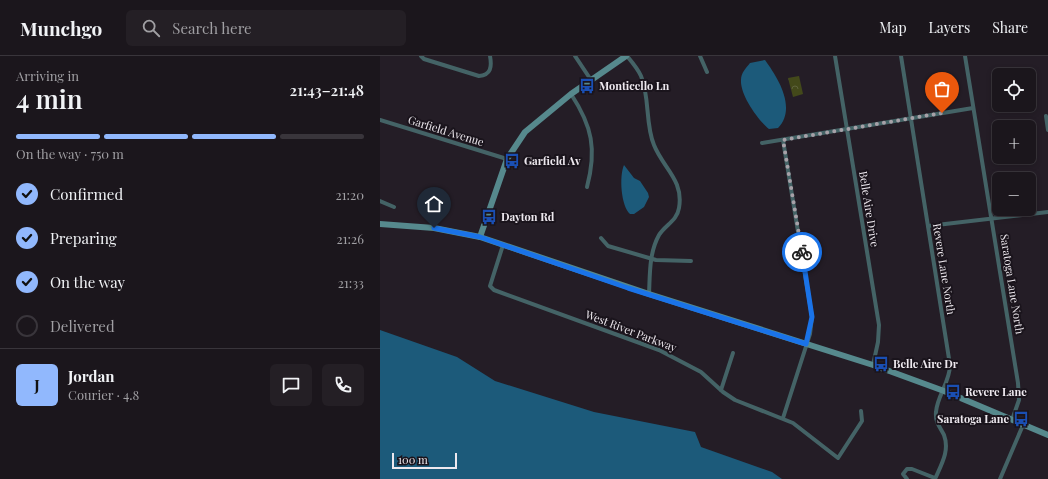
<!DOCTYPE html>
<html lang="en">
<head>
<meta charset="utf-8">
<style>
  :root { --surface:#1b161c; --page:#241f25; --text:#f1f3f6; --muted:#a09fa3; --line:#39353b; --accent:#91b8fd }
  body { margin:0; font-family:"Playfair Display",serif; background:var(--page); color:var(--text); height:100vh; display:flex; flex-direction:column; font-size:15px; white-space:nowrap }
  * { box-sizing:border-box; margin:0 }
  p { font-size:13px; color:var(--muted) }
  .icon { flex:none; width:22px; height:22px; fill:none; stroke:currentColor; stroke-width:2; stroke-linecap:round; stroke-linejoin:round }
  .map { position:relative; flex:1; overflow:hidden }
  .panel { display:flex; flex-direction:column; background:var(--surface); width:380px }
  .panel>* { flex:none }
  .controls { position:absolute; left:612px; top:12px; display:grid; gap:8px }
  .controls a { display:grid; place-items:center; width:44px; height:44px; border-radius:6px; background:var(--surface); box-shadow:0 2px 6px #0003,0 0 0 1px var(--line); font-size:20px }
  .scale { position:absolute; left:12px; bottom:10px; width:65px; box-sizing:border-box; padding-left:4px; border:2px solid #ede8ee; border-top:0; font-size:11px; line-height:14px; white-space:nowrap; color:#ede8ee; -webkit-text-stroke:3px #1a141c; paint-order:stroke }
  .pin { position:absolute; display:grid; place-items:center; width:34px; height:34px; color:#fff; margin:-41px -17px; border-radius:50% 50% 50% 0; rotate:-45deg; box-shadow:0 0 4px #0007 }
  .pin .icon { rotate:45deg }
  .courier { position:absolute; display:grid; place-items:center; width:40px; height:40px; margin:-20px; border:3px solid #1a73e8; border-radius:50%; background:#fff; color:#222; box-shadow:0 1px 5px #0007 }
  .headline em { font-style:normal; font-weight:600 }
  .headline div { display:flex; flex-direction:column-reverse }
  .headline { display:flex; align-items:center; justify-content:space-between; height:68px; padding:0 16px }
  h1 { font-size:26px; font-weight:600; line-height:30px }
  .bar { display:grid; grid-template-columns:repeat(4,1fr); gap:6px 4px; align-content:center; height:48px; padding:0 16px }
  .bar i { height:5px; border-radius:3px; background:var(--line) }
  .bar .selected { background:var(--accent) }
  .bar p { grid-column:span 4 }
  .line { display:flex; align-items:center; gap:10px; padding:0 16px; border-top:1px solid var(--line) }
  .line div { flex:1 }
  .round { display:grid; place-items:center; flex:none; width:42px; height:42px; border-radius:6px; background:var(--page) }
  ol { padding:0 16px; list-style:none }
  li { display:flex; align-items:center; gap:12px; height:44px }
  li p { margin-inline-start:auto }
  li .icon { padding:4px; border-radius:50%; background:var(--accent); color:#111; stroke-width:4 }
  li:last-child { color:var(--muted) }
  li i { width:22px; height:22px; border:2px solid var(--line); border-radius:50% }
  header { display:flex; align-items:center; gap:24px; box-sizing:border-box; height:56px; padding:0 20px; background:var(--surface); border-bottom:1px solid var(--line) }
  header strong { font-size:19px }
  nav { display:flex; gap:22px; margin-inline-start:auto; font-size:14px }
  .search { width:280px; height:36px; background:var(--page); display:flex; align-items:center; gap:10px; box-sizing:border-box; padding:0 14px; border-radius:6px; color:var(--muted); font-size:15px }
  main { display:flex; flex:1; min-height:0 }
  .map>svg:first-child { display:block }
  .park { fill:url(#park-crowns) }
  .water { fill:#1c5a7a }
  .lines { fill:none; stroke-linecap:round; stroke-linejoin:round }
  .street { stroke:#446366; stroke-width:4 }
  .secondary { stroke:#56898d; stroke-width:6 }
  .done { stroke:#a7a1a8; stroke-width:4; stroke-dasharray:0 7.2 }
  .route { stroke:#1a73e8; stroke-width:5 }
  .labels { text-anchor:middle; stroke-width:4; stroke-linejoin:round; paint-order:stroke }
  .poi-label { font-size:11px; font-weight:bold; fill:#ede8ee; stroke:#1a141c; text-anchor:start }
  .street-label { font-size:11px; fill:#ede8ee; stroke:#1a141c }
</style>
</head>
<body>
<header>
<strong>Munchgo</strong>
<div class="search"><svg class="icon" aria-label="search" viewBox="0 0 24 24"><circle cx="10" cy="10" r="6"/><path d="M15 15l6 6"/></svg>Search here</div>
<nav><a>Map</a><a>Layers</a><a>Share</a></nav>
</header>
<main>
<section class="panel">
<div class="headline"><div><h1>4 min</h1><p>Arriving in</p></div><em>21:43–21:48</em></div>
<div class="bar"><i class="selected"></i><i class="selected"></i><i class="selected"></i><i></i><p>On the way · 750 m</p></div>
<ol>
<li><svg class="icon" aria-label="check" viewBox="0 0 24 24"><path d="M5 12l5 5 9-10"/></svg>Confirmed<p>21:20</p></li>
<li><svg class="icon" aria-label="check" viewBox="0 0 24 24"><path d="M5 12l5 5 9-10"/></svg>Preparing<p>21:26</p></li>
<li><svg class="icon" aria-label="check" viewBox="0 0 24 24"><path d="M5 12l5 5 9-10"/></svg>On the way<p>21:33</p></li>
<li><i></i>Delivered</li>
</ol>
<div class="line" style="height:72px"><b class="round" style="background:var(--accent);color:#111">J</b><div><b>Jordan</b><p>Courier · 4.8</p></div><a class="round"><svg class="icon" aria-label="chat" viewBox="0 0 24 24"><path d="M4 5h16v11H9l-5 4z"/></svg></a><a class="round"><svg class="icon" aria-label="phone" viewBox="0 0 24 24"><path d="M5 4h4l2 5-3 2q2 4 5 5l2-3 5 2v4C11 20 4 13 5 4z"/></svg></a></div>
</section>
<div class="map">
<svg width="668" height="423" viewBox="0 0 668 423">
  <defs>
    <pattern id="park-crowns" width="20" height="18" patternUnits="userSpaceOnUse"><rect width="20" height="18" fill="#43491a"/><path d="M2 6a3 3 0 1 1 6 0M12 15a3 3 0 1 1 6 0" fill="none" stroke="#5e633c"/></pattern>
  </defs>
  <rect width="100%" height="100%" fill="#241d26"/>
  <polygon class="park" points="419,20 423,38 413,41 408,22"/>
  <g class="water">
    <path d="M385 4C398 22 417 52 398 72L389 73C378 64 360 39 361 24 361 17 366 12 370 7Z"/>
    <path d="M244 109 254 122 260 125 268 137 269 141 264 151 254 158H250C241 150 239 120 244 109Z"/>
    <polygon points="0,274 77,301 115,325 214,356 315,376 321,391 392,416 402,423 0,423"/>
  </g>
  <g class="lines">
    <g class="street">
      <path d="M41 0 44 3 99 20C111 19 112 11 110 0"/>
      <polyline points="195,0 211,24"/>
      <path d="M247 0C252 6 258 13 261 20 270 41 265 68 274 89 283 112 304 124 299 152 297 165 285 169 279 179 269 197 270 218 269 238"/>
      <polyline points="320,0 327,16"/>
      <polyline points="455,0 499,269 498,286 493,309"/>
      <path d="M521 0 570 309C570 326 557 340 556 356 555 366 560 371 564 379 570 395 561 409 555 423"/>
      <polyline points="585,0 638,327 639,344 632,364"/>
      <path d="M191 38C212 70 217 93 207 131"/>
      <polyline points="666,60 668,74"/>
      <polyline points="0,64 127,103"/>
      <polyline points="382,87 593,52"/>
      <polyline points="0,145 14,151"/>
      <polyline points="548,170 668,156"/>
      <polyline points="221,182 228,190 276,204 311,205"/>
      <polyline points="123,189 110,230 114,234 279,294 321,316 343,336 355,344 413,367 458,402 482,365 481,355"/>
      <polyline points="341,334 353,297"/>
      <polyline points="403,362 430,278 432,261 403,84"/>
      <polyline points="527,423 523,418 527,413 532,413 555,422"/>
      <polyline points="620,423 643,369"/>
    </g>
    <g class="secondary">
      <polyline points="0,168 54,172 100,181 269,238 493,309 564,335 668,379"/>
      <polyline points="100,181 127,103 145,76 191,38 246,0"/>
    </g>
  </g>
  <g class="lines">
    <polyline class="done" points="422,196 403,84 562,57"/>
    <polyline class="route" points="54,172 100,181 248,232 426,288 432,261 422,196"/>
  </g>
  <defs>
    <symbol id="bus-bare" viewBox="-9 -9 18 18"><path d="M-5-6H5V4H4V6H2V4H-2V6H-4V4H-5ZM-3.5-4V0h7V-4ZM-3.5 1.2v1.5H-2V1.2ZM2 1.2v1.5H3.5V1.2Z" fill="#1a4fb4" stroke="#1a141c" stroke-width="2.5" paint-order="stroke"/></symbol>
  </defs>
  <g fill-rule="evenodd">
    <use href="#bus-bare" x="196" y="19" width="22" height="22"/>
    <use href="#bus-bare" x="121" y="94" width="22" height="22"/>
    <use href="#bus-bare" x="98" y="150" width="22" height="22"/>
    <use href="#bus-bare" x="490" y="297" width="22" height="22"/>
    <use href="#bus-bare" x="562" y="325" width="22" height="22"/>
    <use href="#bus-bare" x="630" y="352" width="22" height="22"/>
  </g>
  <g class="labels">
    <g class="poi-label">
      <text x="219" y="34">Monticello Ln</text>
      <text x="144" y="109">Garfield Av</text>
      <text x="121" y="165">Dayton Rd</text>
      <text x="513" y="312">Belle Aire Dr</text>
      <text x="585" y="340">Revere Lane</text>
      <text x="629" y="367" text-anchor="end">Saratoga Lane</text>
    </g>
    <g class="street-label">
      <text transform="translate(66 75) rotate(17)" y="4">Garfield Avenue</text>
      <text transform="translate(489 153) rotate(81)" y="4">Belle Aire Drive</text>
      <text transform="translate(564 213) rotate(81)" y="4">Revere Lane North</text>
      <text transform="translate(632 228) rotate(81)" y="4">Saratoga Lane North</text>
      <text transform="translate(251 275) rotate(21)" y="4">West River Parkway</text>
    </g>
  </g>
</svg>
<div class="controls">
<a><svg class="icon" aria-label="locate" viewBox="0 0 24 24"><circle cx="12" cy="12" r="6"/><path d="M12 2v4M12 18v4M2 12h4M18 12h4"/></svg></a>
<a>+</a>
<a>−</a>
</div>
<div class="scale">100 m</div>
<div class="pin" style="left:562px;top:57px;background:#ea580c"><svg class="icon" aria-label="bag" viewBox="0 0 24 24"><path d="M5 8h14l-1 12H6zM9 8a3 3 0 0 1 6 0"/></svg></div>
<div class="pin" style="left:54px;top:172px;background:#1f2937"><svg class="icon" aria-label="home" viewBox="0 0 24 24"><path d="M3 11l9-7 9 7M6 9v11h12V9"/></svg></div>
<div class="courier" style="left:422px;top:196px"><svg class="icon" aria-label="bike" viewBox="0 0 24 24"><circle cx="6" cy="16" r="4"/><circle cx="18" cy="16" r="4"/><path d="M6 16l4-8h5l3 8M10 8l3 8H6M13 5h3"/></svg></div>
</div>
</main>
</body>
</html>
